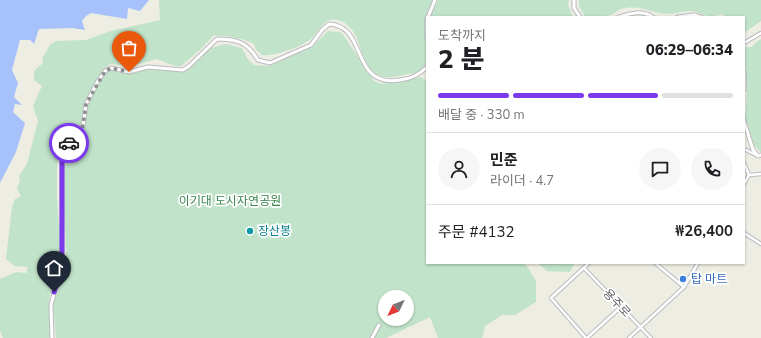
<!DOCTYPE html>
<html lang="ko">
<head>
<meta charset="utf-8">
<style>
  :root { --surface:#fff; --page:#f6f6f6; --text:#202124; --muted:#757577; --line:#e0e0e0; --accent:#7c3aed }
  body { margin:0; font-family:"Nunito Sans","Noto Sans KR",sans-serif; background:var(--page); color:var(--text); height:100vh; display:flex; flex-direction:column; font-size:15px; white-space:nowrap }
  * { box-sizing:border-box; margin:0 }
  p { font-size:13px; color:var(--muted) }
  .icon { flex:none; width:22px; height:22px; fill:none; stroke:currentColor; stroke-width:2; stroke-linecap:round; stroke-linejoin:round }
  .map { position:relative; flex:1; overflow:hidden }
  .drawer { position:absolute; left:426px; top:16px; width:319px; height:248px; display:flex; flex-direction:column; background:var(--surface); border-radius:0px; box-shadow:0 1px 3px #0004 }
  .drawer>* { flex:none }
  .needle { width:26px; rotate:227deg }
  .buttons { position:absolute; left:378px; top:290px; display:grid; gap:8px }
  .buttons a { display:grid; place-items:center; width:36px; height:36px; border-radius:50%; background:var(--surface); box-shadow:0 1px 3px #0004; font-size:20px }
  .pin { position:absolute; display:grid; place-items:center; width:34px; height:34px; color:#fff; margin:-41px -17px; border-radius:50% 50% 50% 0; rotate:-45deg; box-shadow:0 0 4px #0007 }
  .pin .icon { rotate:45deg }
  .courier { position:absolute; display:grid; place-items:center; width:40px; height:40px; margin:-20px; border:3px solid #7c3aed; border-radius:50%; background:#fff; color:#222; box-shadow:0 1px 5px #0007 }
  .overview em { font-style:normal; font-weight:800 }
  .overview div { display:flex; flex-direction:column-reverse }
  .overview { display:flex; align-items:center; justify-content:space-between; height:68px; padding:0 12px }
  h1 { font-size:26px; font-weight:800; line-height:30px }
  .bar { display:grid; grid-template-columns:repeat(4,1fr); gap:6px 4px; align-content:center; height:48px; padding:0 12px }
  .bar i { height:5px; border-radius:3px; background:var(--line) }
  .bar .selected { background:var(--accent) }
  .bar p { grid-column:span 4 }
  .line { display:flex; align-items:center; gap:10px; padding:0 12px; border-top:1px solid var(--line) }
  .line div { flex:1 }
  .round { display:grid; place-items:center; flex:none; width:42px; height:42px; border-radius:21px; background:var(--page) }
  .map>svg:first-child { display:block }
  .green { fill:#c1e3c9; fill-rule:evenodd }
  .water { fill:#a7c2fa }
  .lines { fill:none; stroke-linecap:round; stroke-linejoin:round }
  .minor-casing { stroke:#bbbbc1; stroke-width:4.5 }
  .tertiary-casing { stroke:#bbbbc1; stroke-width:5 }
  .minor { stroke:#fff; stroke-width:2.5 }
  .tertiary { stroke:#fff; stroke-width:3 }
  .done { stroke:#8e8f90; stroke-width:4; stroke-dasharray:0 7.2 }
  .route { stroke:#7c3aed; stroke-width:5 }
  .culture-dot { fill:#0f9aa8; stroke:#fff; stroke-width:1.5 }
  .shop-dot { fill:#3f7fe0; stroke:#fff; stroke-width:1.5 }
  .labels { text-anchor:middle; stroke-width:3.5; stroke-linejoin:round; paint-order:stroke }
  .park-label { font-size:12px; fill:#3a834f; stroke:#fff }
  .culture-label { font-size:12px; fill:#0d838f; stroke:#fff; text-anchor:start }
  .shop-label { font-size:12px; fill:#366cbe; stroke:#fff; text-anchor:start }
  .street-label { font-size:12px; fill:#5b5d63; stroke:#fff }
</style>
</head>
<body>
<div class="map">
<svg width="761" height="338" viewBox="0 0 761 338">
  <rect width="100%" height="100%" fill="#edede3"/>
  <g class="green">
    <path d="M159 0H434C422 23 427 39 427 64 422 74 413 73 404 75 353 88 370 36 343 22 326 13 321 28 312 38 304 46 273 57 262 55L256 50 254 44C241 38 227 35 213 36L202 48 181 66H175L157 59 132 66 110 64 107 66 84 103 81 124 70 135 57 163V199L60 243 59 260 49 299 50 338H3L0 331V279L16 272 26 273 28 267 15 266 6 259 12 207 15 199 21 196 17 189 20 181 19 176 27 164 38 121 33 106 42 86 34 80V71L43 63 42 59 50 45 56 41 86 40 111 31 160 20Z"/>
    <polygon points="438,0 569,0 568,5 573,17 430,17"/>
    <path d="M579 0H761V21L744 33V17H725L722 14C704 20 705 12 690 11 683 11 676 14 669 14 651 14 642 4 621 9 618 10 616 12 613 14 604 18 595 17 585 17L579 6Z"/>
    <path d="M328 31 340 32 344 36 374 81 381 84 421 77 427 81V263H525L536 281V302L515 315H502L485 326 482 338H438L430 317 386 338H56L53 303 66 253 63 171 72 143 85 128 88 103 102 77 108 71 112 70 132 73 150 68 175 71 185 70 211 48 226 44 242 48 247 58 254 65 268 66 312 47ZM385 297H407V319H385Z"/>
    <polygon points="761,39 761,153 753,144 745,119 747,92 744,49 745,47 752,47 755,43"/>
    <polygon points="538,263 575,263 570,272 547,271"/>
  </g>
  <polygon class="water" points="0,0 149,0 140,11 128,8 127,19 91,13 86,16 82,21 85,30 72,28 39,29 34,44 30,40 20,40 12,70 18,83 14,97 22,105 15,104 13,112 25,123 16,152 0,183"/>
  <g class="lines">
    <defs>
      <g id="minor">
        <polyline points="744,43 761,33"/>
        <polyline points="744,149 758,156"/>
        <polyline points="744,163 749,175"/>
        <polyline points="749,175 761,174"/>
        <polyline points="744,184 749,175"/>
        <polyline points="744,233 761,244"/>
        <polyline points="655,263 684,287"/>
        <polyline points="584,268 651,338"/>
        <polyline points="586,338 551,298 589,263"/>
        <polyline points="587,338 621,307"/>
        <polyline points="629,338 684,287 698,263"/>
      </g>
      <g id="tertiary">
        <polyline points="574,0 574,8 580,17"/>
        <polyline points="428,17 435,0"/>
        <path d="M619 17C631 13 642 10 653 17"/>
        <polyline points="678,17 694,15 701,17"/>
        <polyline points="427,20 427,38"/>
        <polyline points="744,73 744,90"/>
        <polyline points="744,121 753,150 758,156 761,155"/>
        <path d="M52 338 51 305 61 267 62 251V162L69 143 83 126 86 104 98 81 105 71 111 68 129 72 148 67 183 70 189 66 217 39C237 39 247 42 258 60L270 63 311 45 322 30 329 24C369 26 349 88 400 80 411 79 419 75 427 67"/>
        <polyline points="372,338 379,325"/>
      </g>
    </defs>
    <use href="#minor" class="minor-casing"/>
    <use href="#tertiary" class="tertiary-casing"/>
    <use href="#minor" class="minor"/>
    <use href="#tertiary" class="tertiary"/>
  </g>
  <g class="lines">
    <polyline class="done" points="69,143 83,126 86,104 105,71 111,68 129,72"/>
    <polyline class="route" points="54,292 61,267 62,251 62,162 69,143"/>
  </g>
  <circle class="culture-dot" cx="250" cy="231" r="4"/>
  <circle class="shop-dot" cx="683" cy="279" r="4"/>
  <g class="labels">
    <g class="park-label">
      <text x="230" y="205">이기대 도시자연공원</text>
    </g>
    <g class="culture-label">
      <text x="258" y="235">장산봉</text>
    </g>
    <g class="shop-label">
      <text x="691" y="283">탑 마트</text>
    </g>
    <g class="street-label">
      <text transform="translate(617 303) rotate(46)" y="4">용주로</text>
    </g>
  </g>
</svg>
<div class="buttons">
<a><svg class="needle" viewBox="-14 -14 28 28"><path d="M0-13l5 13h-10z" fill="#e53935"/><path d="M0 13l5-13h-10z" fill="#757577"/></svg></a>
</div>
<div class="pin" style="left:129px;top:72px;background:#ea580c"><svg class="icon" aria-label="bag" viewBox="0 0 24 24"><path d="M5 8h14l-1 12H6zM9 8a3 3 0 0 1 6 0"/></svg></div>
<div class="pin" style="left:54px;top:292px;background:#1f2937"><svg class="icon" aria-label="home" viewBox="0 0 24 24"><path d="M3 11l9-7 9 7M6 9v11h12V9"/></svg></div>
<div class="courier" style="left:69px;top:143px"><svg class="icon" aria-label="car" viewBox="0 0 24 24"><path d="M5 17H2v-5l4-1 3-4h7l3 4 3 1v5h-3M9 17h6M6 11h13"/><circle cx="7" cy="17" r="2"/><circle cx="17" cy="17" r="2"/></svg></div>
<section class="drawer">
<div class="overview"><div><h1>2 분</h1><p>도착까지</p></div><em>06:29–06:34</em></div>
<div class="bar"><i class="selected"></i><i class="selected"></i><i class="selected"></i><i></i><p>배달 중 · 330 m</p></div>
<div class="line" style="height:72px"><a class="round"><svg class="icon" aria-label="person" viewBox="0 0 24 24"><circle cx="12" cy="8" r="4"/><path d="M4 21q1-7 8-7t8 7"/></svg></a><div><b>민준</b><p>라이더 · 4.7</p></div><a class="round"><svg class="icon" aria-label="chat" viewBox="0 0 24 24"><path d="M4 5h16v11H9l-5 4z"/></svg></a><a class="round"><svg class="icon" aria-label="phone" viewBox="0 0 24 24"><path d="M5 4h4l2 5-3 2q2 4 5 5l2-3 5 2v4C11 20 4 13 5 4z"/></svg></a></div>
<div class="line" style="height:52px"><div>주문 #4132</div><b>₩26,400</b></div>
</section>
</div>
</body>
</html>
